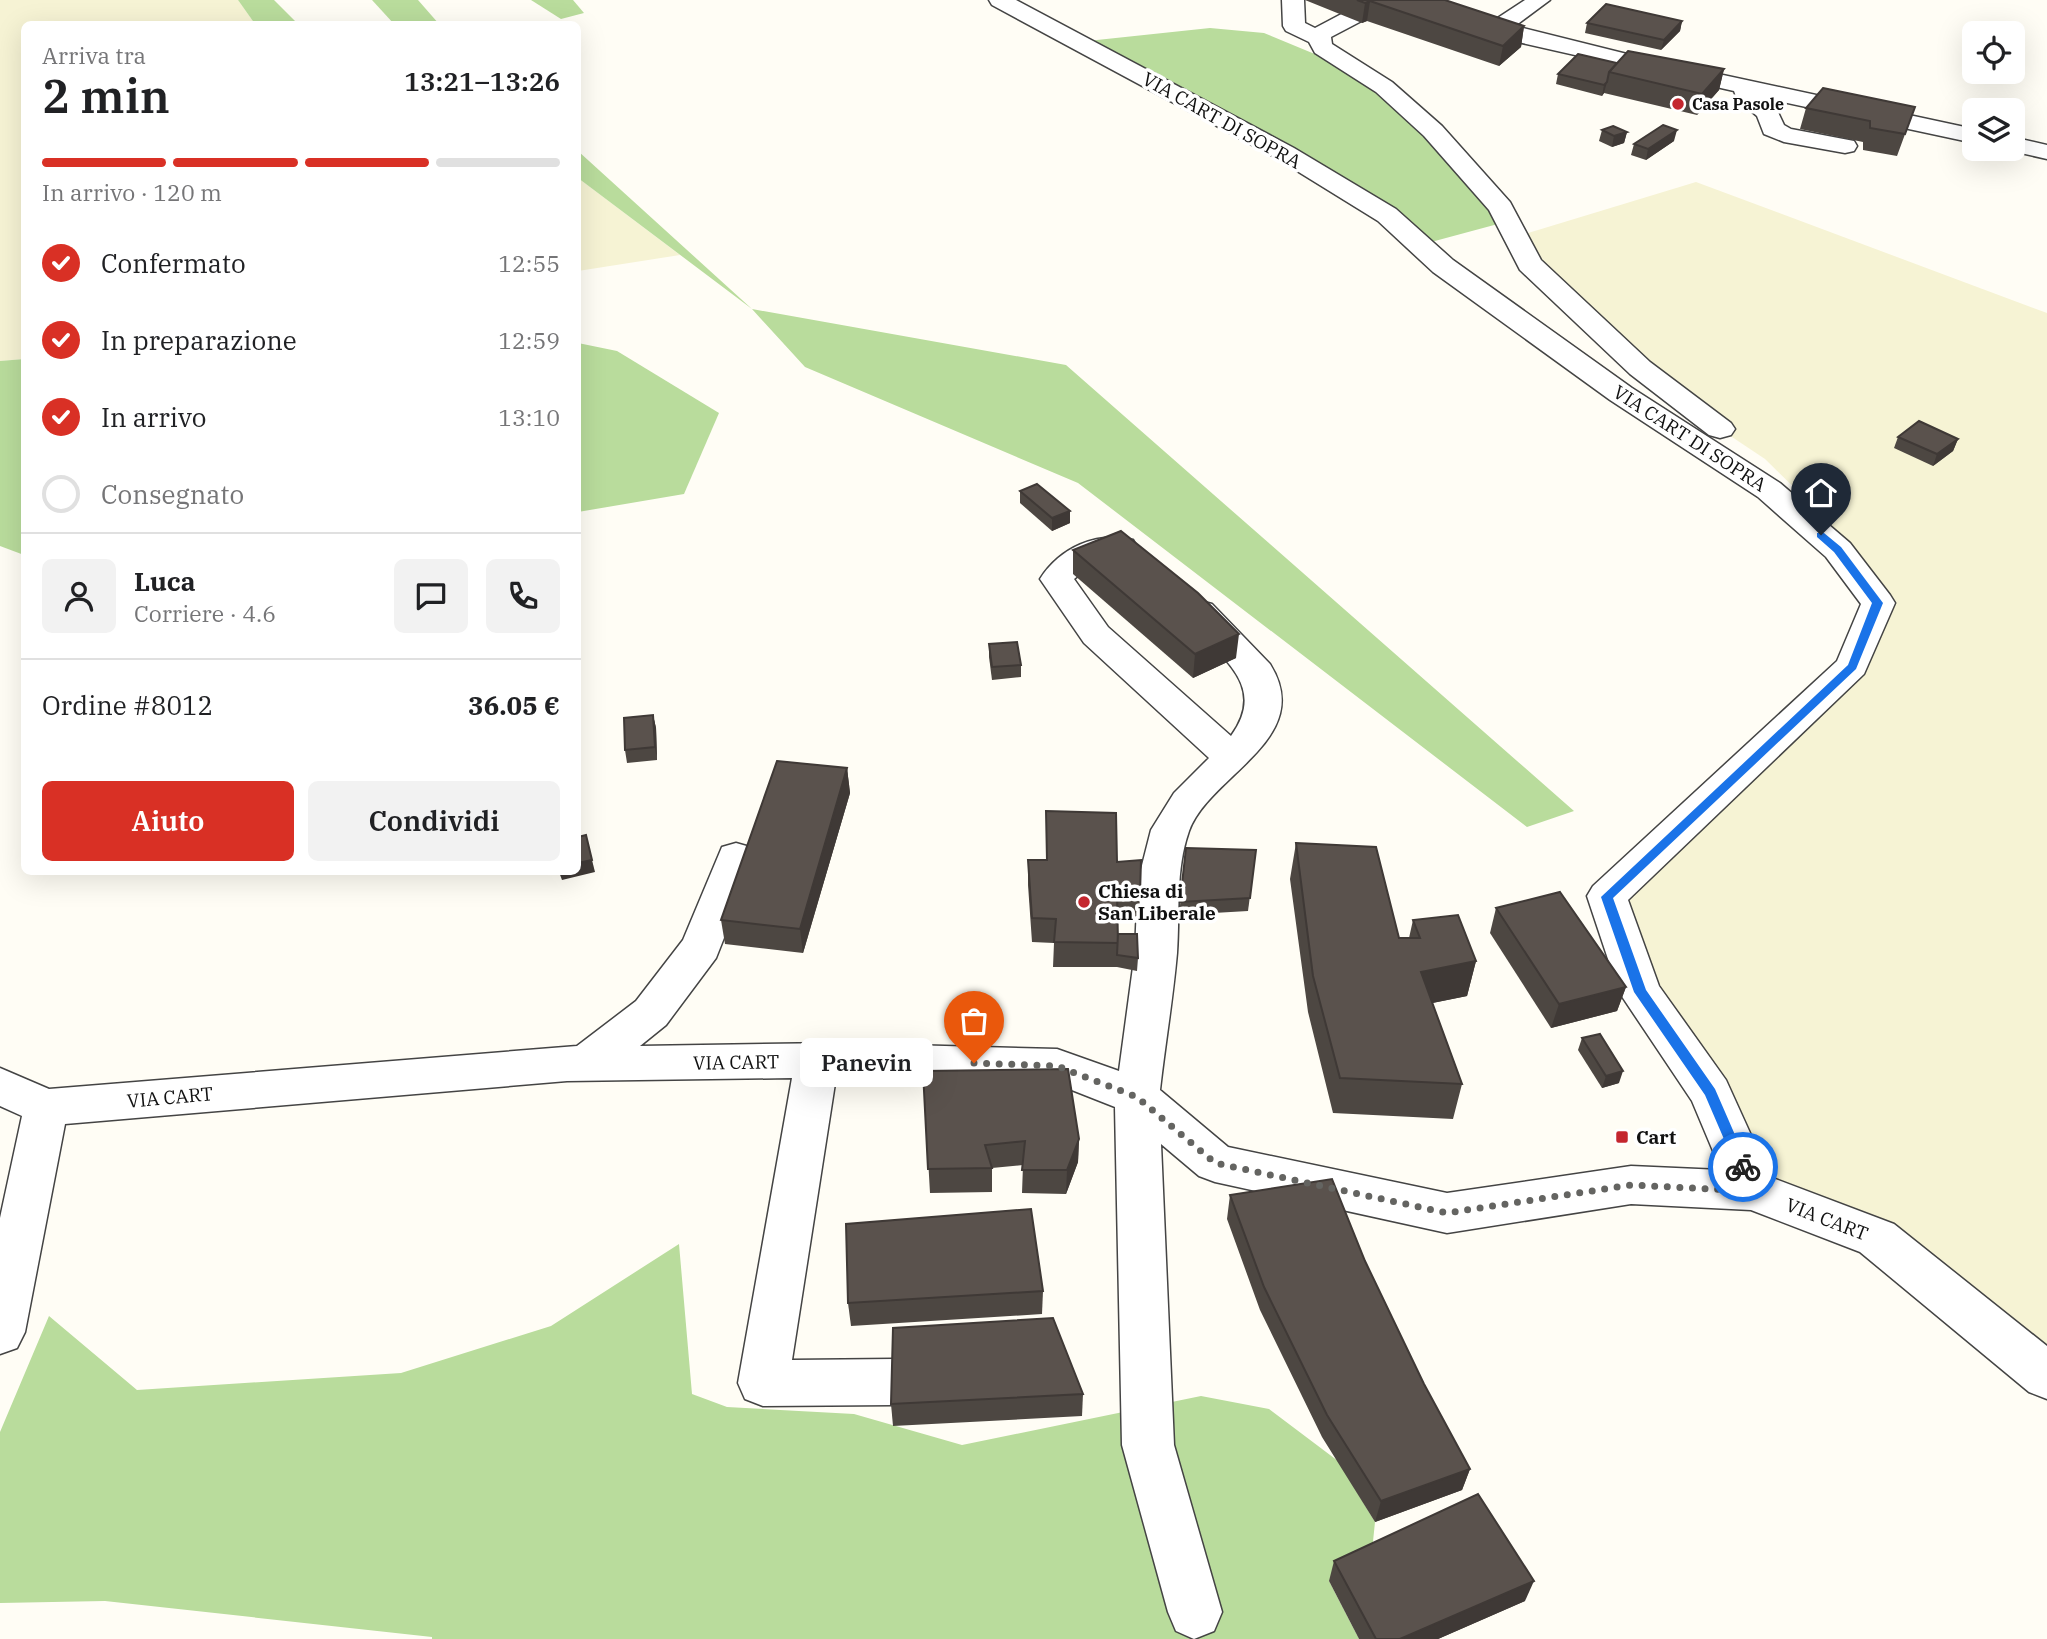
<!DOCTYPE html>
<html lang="it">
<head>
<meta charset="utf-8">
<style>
  :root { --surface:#fff; --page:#f2f2f2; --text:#202124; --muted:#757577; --line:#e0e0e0; --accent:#d93025 }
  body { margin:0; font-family:"IBM Plex Serif",serif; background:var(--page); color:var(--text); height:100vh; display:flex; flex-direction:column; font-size:26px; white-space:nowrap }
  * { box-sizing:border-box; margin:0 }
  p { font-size:23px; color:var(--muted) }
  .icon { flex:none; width:38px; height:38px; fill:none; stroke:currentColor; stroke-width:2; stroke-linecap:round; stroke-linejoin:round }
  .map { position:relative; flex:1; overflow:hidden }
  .sheet { position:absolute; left:21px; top:21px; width:560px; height:854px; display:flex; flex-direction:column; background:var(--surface); border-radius:10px; box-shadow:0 7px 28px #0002 }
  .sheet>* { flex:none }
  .buttons { position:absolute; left:1962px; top:21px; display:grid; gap:14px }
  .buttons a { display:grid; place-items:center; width:63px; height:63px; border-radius:10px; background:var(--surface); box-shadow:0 7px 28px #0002; font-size:35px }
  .pin { position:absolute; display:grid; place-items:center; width:60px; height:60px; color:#fff; margin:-72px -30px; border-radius:50% 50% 50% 0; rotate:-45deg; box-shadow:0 0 7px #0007 }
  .pin .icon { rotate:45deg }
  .courier { position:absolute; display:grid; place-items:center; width:70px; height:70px; margin:-35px; border:5px solid #1a73e8; border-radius:50%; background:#fff; color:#222; box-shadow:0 2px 9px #0007 }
  .bubble { position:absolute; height:49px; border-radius:10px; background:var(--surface); box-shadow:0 7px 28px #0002; font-size:23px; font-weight:600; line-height:49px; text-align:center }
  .head em { font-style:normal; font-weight:600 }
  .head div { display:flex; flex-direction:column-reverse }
  .head { display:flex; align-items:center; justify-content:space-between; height:119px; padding:0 21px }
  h1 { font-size:46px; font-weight:600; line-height:52px }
  .bar { display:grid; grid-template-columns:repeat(4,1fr); gap:10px 7px; align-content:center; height:84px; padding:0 21px }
  .bar i { height:9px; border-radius:5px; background:var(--line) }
  .bar .active { background:var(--accent) }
  .bar p { grid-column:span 4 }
  .line { display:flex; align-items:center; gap:18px; padding:0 21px; border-top:2px solid var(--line) }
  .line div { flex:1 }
  .round { display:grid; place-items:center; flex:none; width:74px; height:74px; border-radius:10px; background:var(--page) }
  ol { padding:0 21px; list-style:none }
  li { display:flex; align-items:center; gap:21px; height:77px }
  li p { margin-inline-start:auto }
  li .icon { padding:7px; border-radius:50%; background:var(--accent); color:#fff; stroke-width:4 }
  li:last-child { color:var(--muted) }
  li i { width:38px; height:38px; border:4px solid var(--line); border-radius:50% }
  .primary-button { display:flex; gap:14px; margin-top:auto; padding:14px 21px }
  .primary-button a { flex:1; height:80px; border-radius:10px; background:var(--accent); color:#fff; font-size:28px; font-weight:600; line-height:80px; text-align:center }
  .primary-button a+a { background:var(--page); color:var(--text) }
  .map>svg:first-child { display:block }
  .farmland { fill:#f6f3d4 }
  .forest { fill:#b9dc9c }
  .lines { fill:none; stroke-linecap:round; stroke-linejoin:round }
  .minor-casing { stroke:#444; stroke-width:3 }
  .minor { fill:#fff; fill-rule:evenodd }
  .wall { fill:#4d4742 }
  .shaded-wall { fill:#3f3936 }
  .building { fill:#5a524d; stroke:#3f3936; stroke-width:2 }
  .route { fill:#1a73e8 }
  .done { stroke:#646461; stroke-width:7; stroke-dasharray:0 12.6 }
  .poi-dot { fill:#c4262e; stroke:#fff; stroke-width:2.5 }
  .labels { text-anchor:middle; stroke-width:7; stroke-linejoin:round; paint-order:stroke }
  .far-poi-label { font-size:16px; font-weight:bold; fill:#111; stroke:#fff; text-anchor:start }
  .street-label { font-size:19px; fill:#111; stroke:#fff }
  .poi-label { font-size:19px; font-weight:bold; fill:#111; stroke:#fff; text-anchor:start }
</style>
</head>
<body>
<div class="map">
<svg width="2047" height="1639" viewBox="0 0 2047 1639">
  <rect width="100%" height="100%" fill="#fffdf5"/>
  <g class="farmland">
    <polygon points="0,0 238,0 255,24 24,24 24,359 0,361"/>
    <polygon points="578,178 680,255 578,271"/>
    <polygon points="1696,182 2047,313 2047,1376 1878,1238 1753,1191 1607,896 1852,666 1878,603 1861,560 1818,511 1765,459 1696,413 1640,368 1518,236"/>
  </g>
  <g class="forest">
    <polygon points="238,0 274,0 298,24 255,24"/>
    <polygon points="372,0 418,0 439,24 394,24"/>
    <polygon points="531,0 573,0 584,13 561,19"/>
    <polygon points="1210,28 1264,33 1363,74 1509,221 1420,245 1387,215 1078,42"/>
    <polygon points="578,151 752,309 1066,365 1574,811 1527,827 1078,483 805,367 752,309 578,178"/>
    <polygon points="578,343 617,351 719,413 684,494 578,512"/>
    <polygon points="24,359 24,555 0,546 0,361"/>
    <polygon points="679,1244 692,1394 727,1407 854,1414 962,1445 1201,1396 1269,1409 1338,1461 1375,1522 1371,1561 1329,1581 1359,1639 432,1639 432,1637 105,1601 0,1603 0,1432 49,1316 137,1390 401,1373 551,1326"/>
  </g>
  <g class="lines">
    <defs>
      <g id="minor">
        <path d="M989 0H1016L1294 148 1396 209 1453 260 1632 388 1780 483 1850 543 1890 595 1895 603 1864 674 1628 900 1659 986 1726 1080 1770 1177 1894 1224 2047 1346V1399L2029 1392 1860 1252 1751 1210 1631 1204 1447 1233 1215 1182 1199 1176 1161 1144 1174 1445 1222 1612 1214 1631 1194 1639 1176 1631 1168 1612 1122 1445 1115 1107 1054 1083 836 1077 792 1360 894 1359 912 1366 919 1382 912 1398 894 1405 763 1406 745 1399 738 1383 792 1078 567 1081 65 1124 25 1332 17 1348 0 1354V1218L22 1116 0 1106V1068L49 1089 577 1046 636 1001 683 940 722 847 736 843 750 847 756 857 716 958 666 1025 640 1046 835 1043 1057 1049 1119 1071 1135 952 1138 881 1151 830 1174 793 1209 758 1084 643 1040 579C1060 548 1096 531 1133 540L1137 547 1133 554 1096 561 1074 579 1108 627 1231 736C1272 680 1210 653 1183 612L1188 604 1200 601 1212 604 1270 664C1317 739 1209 775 1189 831 1175 871 1180 912 1177 953 1173 999 1165 1045 1160 1090L1228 1147 1447 1193 1631 1166 1721 1170 1692 1101 1619 992 1587 896 1593 886 1837 661 1861 604 1826 557 1758 497 1610 400 1433 272 1378 221 1276 158 992 5Z"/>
        <polygon points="1282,0 1304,0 1305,23 1315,28 1368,0 1395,0 1392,5 1331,37 1332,44 1392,82 1442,126 1510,202 1541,260 1650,362 1731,423 1735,429 1731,435 1720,438 1709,435 1630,374 1520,270 1489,210 1424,136 1376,92 1315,53 1309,42 1286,31 1283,26"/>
        <polygon points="1525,0 1550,0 1515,26 1635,56 1974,129 1974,143 1764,98 1776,108 1784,125 1791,129 1854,141 1857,146 1854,151 1845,153 1784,142 1764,134 1757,116 1737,99 1734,91 1487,35 1466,28 1463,23 1466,18 1474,16 1493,21"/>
        <polygon points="2012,137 2047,145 2047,159 2003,149 2012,149"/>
      </g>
    </defs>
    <use href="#minor" class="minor-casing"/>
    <use href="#minor" class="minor"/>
  </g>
  <g class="wall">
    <polygon points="1305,0 1445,0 1524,26 1521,47 1499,66 1367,21 1362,23"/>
    <polygon points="1682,21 1680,31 1661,50 1585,33 1587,23"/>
    <polygon points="1617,63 1724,69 1719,90 1697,115 1604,93 1602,96 1556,84 1558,74"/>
    <polygon points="1915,107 1897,156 1863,150 1863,142 1800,129 1806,108"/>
    <polygon points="1602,130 1627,132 1624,143 1612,147 1599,141"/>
    <polygon points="1674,141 1646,160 1631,155 1634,144"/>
    <polygon points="1898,437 1958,439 1953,451 1933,466 1894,448"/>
    <polygon points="1020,491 1070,511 1070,523 1052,531 1020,503"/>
    <polygon points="1073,550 1236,658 1193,678 1073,574"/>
    <polygon points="989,644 1021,665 1021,677 992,680 989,657"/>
    <polygon points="653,715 656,728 657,760 627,763 625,750"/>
    <polygon points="847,768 850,793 803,953 725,944 721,920"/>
    <polygon points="1046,811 1117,862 1140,894 1139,918 1117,917 1118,933 1138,958 1137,971 1117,967 1053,967 1054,943 1032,942 1028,885 1028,860 1046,860"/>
    <polygon points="1296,843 1399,938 1409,938 1413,920 1476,961 1467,996 1432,1003 1462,1084 1453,1119 1333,1113 1308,1012 1290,879"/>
    <polygon points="1186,848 1256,850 1248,911 1179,915"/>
    <polygon points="1496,908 1626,987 1617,1011 1551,1028 1490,933"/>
    <polygon points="1582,1038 1619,1083 1602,1088 1578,1050"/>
    <polygon points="923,1071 1079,1139 1078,1162 1066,1194 1022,1193 1023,1165 992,1168 992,1192 930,1193"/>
    <polygon points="1230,1195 1365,1261 1424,1384 1470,1469 1462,1490 1375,1522 1322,1437 1260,1310 1227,1219"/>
    <polygon points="1043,1291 1042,1314 851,1326 848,1303"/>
    <polygon points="1083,1394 1082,1416 893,1426 891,1404"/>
    <polygon points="1334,1561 1525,1601 1438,1639 1359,1639 1329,1581"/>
  </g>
  <g class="shaded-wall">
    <polygon points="1370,1 1367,21 1362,23 1365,3"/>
    <polygon points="1682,21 1680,31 1661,50 1664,40"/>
    <polygon points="1524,26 1521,47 1499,66 1503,46"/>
    <polygon points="1724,69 1719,90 1697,115 1702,94"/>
    <polygon points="1607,82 1604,93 1602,96 1604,85"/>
    <polygon points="1677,130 1674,141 1646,160 1648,149"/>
    <polygon points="1627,132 1624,143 1612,147 1614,136"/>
    <polygon points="1958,439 1953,451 1933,466 1937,454"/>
    <polygon points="1070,511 1070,523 1052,531 1052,518"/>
    <polygon points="1239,634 1236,658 1193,678 1195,654"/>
    <polygon points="653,715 656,728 657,760 655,747"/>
    <polygon points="847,768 850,793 803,953 800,929"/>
    <polygon points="592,860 595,872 562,880 559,872 578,872 578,863"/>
    <polygon points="1476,961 1467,996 1413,1007 1421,972"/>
    <polygon points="1626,987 1617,1011 1551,1028 1559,1004"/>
    <polygon points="1623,1071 1619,1083 1602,1088 1606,1076"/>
    <polygon points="1079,1139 1078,1162 1066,1194 1067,1170"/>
    <polygon points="1470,1469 1462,1490 1375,1522 1381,1501"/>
    <polygon points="1534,1581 1525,1601 1438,1639 1400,1639"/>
  </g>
  <g class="building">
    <polygon points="1357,0 1445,0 1524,26 1503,46 1370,1 1365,3"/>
    <polygon points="1606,4 1682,21 1664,40 1587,23"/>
    <polygon points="1628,51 1724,69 1702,94 1609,72"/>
    <polygon points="1578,54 1617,63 1609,72 1607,82 1604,85 1558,74"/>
    <polygon points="1823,88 1915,107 1905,134 1870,128 1870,121 1806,108"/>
    <polygon points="1663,125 1677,130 1648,149 1634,144"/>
    <polygon points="1613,126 1627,132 1614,136 1602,130"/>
    <polygon points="1919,421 1958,439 1937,454 1898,437"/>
    <polygon points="1037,484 1070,511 1052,518 1020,491"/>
    <polygon points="1121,531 1198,593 1239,634 1195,654 1073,550"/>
    <polygon points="1017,642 1021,665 992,667 989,644"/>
    <polygon points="653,715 655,747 625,750 624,718"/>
    <polygon points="777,761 847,768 800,929 721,920"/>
    <polygon points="1046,811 1116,813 1117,862 1141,860 1140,894 1117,893 1118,943 1054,942 1056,919 1032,918 1028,860 1047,860"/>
    <polygon points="586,835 592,860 578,863 578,837"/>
    <polygon points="1296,843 1376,847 1399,938 1420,938 1413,920 1458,915 1476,961 1421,972 1462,1084 1340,1078 1313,976"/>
    <polygon points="1186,848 1256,850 1250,898 1180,902"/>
    <polygon points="1560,892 1626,987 1559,1004 1496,908"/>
    <polygon points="1118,934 1137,934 1138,958 1117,955"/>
    <polygon points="1600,1034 1623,1071 1606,1076 1582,1038"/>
    <polygon points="1068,1069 1079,1139 1067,1170 1022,1170 1025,1141 985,1145 992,1168 928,1169 923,1071"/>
    <polygon points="1332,1179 1365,1261 1424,1384 1470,1469 1381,1501 1327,1415 1264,1287 1230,1195"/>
    <polygon points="1031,1209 1043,1291 848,1303 846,1224"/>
    <polygon points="1053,1318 1083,1394 891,1404 893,1328"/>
    <polygon points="1478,1494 1534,1581 1400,1639 1376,1639 1334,1561"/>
  </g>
  <polygon class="route" points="1817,533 1824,533 1841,547 1883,603 1856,669 1613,898 1646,990 1715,1089 1749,1167 1743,1173 1736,1167 1705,1095 1634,992 1601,897 1848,665 1872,603 1834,552 1817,537"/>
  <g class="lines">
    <polyline class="done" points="974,1063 1057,1066 1137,1097 1215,1163 1447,1213 1631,1185 1753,1191 1743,1167"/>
  </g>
  <g class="poi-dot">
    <circle cx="1678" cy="104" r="7"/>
    <circle cx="1084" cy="902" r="7"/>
    <rect x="1615" y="1130" width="14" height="14" rx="3.5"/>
  </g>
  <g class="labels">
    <g class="far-poi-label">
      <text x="1692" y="110">Casa Pasole</text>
    </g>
    <g class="street-label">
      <text transform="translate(1222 120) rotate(29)" y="7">VIA CART DI SOPRA</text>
      <text transform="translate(1690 438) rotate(33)" y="7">VIA CART DI SOPRA</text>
      <text transform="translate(736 1062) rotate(-1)" y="7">VIA CART</text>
      <text transform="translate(170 1097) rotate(-5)" y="7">VIA CART</text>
      <text transform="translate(1827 1219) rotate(21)" y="7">VIA CART</text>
    </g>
    <g class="poi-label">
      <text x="1098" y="898">Chiesa di<tspan x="1098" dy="22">San Liberale</tspan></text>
      <text x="1636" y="1144">Cart</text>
    </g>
  </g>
</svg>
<div class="buttons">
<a><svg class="icon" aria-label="locate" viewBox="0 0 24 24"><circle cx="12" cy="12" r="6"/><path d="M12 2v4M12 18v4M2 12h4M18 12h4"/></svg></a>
<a><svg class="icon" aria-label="layers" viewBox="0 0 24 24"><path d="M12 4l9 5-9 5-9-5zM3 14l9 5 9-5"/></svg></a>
</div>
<div class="pin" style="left:974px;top:1063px;background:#ea580c"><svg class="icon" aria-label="bag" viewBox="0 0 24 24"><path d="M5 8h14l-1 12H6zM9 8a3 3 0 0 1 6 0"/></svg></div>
<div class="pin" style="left:1821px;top:535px;background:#1f2937"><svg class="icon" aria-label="home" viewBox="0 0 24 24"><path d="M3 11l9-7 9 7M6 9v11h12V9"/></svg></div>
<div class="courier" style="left:1743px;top:1167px"><svg class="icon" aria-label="bike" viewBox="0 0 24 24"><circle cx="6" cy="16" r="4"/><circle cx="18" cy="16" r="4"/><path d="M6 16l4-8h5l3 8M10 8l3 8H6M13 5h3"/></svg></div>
<div class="bubble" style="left:800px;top:1038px;width:133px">Panevin</div>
<section class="sheet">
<div class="head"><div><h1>2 min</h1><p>Arriva tra</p></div><em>13:21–13:26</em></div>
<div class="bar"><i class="active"></i><i class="active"></i><i class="active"></i><i></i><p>In arrivo · 120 m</p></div>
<ol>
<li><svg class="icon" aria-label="check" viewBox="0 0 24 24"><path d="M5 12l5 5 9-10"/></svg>Confermato<p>12:55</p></li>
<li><svg class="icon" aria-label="check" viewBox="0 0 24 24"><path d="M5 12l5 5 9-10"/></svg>In preparazione<p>12:59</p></li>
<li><svg class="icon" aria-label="check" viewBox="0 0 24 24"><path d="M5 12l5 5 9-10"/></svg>In arrivo<p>13:10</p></li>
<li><i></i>Consegnato</li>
</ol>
<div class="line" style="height:126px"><a class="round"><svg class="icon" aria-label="person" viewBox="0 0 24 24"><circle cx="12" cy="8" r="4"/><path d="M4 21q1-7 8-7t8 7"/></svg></a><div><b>Luca</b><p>Corriere · 4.6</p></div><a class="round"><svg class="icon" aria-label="chat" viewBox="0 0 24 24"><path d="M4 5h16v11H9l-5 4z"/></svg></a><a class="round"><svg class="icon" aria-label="phone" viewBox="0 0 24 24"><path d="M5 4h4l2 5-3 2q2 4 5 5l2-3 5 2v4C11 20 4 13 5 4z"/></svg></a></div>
<div class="line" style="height:91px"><div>Ordine #8012</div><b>36.05 €</b></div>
<div class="primary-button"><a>Aiuto</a><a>Condividi</a></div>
</section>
</div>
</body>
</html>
